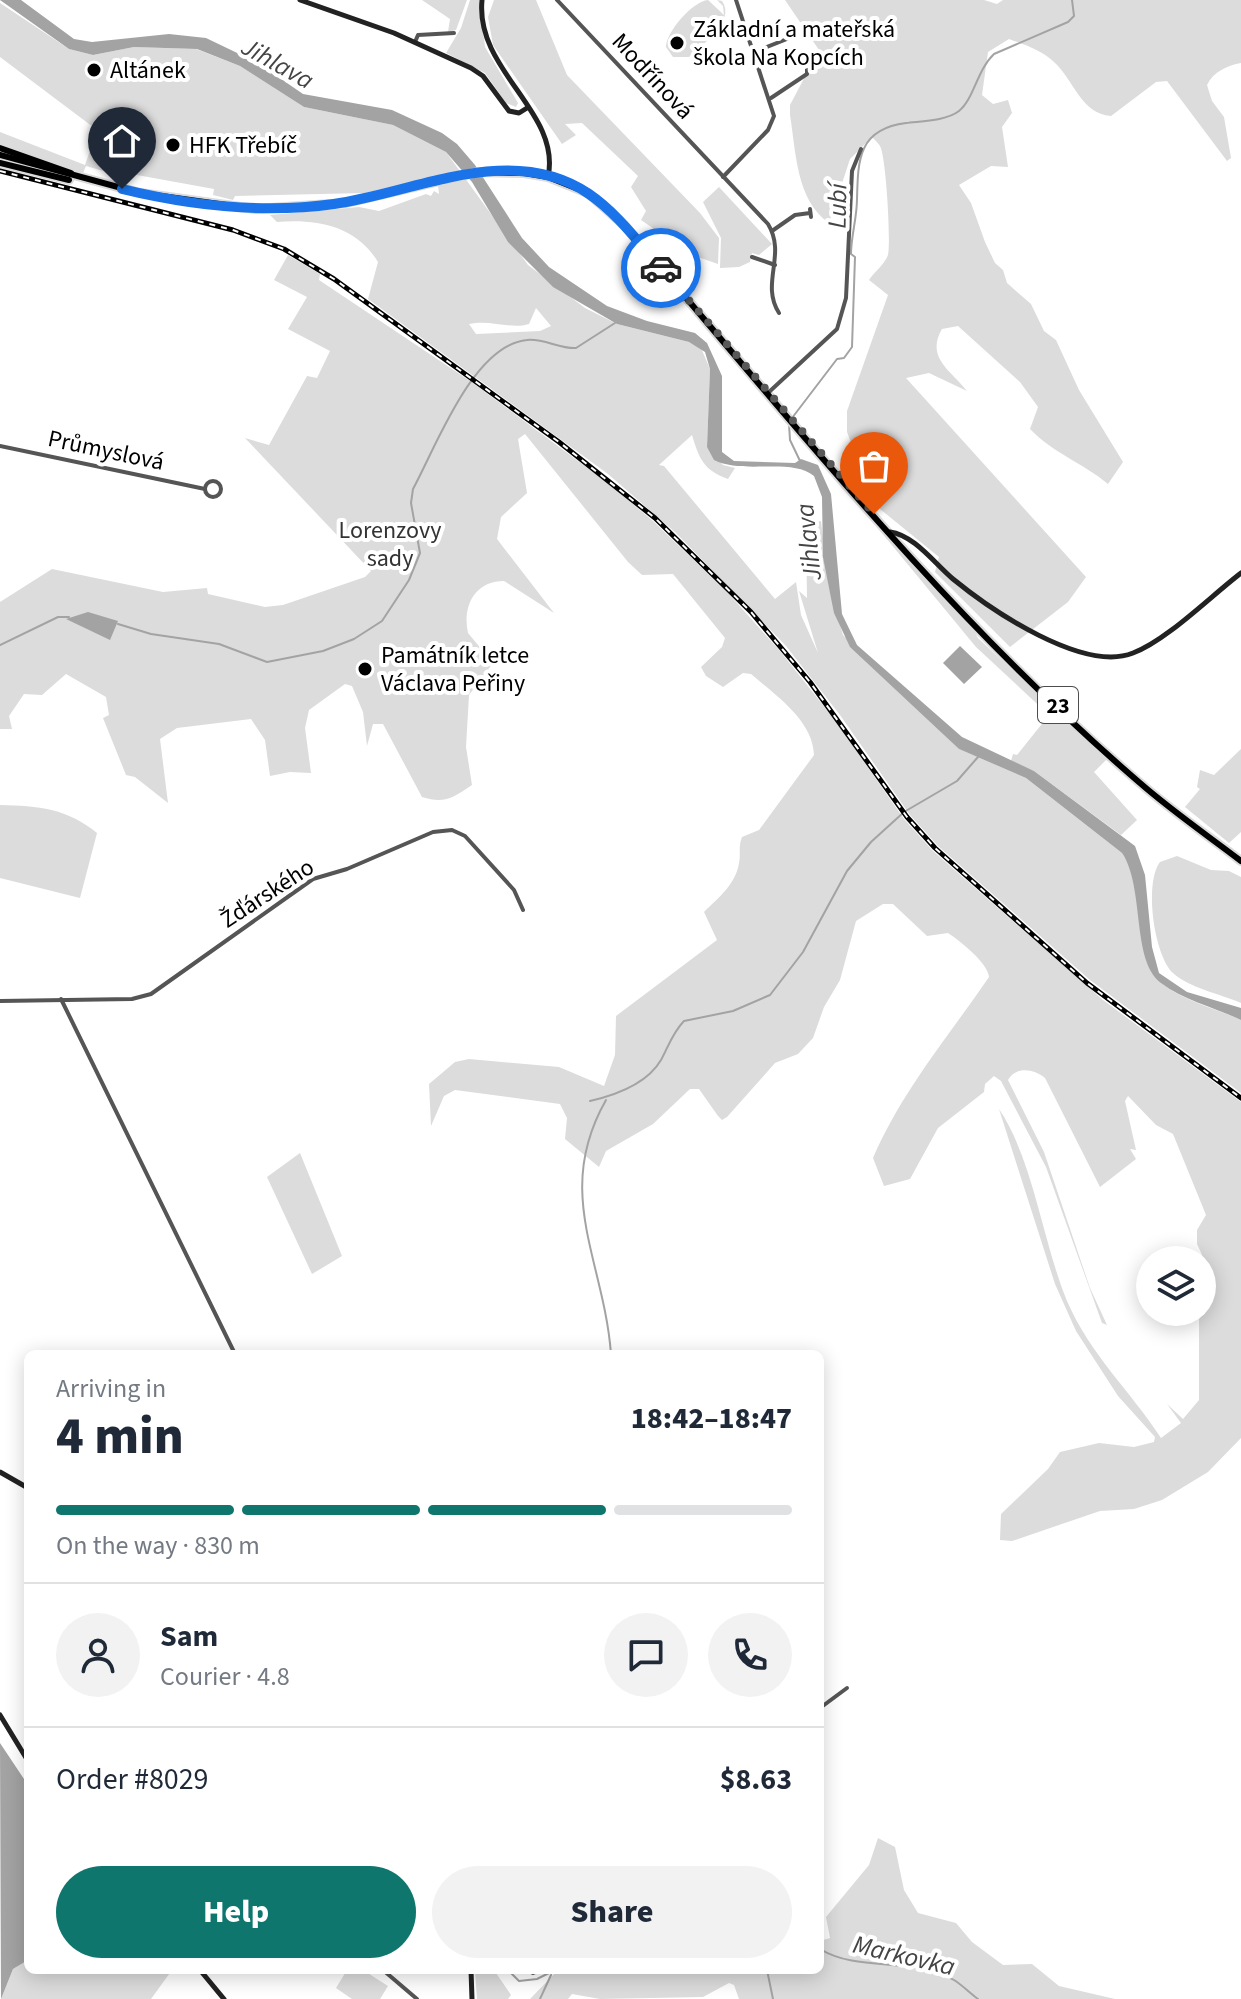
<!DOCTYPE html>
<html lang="en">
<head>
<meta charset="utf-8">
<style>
  :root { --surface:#fff; --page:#f2f2f3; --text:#1f2937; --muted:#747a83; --line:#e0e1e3; --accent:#0f766e }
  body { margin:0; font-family:"Source Sans 3",sans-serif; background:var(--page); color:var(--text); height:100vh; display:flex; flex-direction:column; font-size:30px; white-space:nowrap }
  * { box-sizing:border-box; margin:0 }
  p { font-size:26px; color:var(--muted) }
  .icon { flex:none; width:44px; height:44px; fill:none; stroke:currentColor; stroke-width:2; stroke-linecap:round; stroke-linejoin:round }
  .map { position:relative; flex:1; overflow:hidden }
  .panel { position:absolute; left:24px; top:1350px; width:800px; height:624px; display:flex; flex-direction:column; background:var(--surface); border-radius:12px; box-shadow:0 4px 20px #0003 }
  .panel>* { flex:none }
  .tools { position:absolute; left:1136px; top:1246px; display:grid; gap:16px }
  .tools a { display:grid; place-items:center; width:80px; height:80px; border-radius:50%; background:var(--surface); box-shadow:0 4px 20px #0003; font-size:40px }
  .pin { position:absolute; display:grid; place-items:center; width:68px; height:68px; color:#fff; margin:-82px -34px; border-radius:50% 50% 50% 0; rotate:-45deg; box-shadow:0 0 8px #0007 }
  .pin .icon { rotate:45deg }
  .courier { position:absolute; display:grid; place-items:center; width:80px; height:80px; margin:-40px; border:6px solid #1a73e8; border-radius:50%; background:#fff; color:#222; box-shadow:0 2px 10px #0007 }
  .headline em { font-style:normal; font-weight:800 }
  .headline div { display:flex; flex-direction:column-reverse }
  .headline { display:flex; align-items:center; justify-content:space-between; height:136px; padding:0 32px }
  h1 { font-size:52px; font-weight:800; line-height:60px }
  .bar { display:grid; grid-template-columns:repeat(4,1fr); gap:12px 8px; align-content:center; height:96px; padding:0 32px }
  .bar i { height:10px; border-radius:6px; background:var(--line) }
  .bar .selected { background:var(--accent) }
  .bar p { grid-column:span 4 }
  .line { display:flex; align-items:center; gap:20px; padding:0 32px; border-top:2px solid var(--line) }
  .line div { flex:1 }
  .round { display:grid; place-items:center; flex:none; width:84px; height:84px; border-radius:42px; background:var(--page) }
  .cta { display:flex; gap:16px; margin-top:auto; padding:16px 32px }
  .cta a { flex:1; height:92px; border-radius:48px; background:var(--accent); color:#fff; font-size:32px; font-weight:800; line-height:92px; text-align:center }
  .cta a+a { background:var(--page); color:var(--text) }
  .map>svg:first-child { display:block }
  .green { fill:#dcdcdc; fill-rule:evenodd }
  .water { fill:#a3a3a3 }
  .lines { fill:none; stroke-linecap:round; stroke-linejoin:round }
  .stream { stroke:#a3a3a3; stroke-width:2 }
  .primary-casing { stroke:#dbdbdb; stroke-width:10 }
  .street { stroke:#555; stroke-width:4 }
  .secondary { stroke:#222; stroke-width:5 }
  .primary { stroke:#000; stroke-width:6 }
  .rail-casing { stroke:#000; stroke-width:5 }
  .rail { stroke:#fff; stroke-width:2; stroke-dasharray:6; stroke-linecap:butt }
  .done { stroke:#595959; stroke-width:8; stroke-dasharray:0 14.4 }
  .route { stroke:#1a73e8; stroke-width:10 }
  .poi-dot { fill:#000; stroke:#fff; stroke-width:3 }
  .labels { text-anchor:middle; stroke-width:8; stroke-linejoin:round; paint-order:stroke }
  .shield { fill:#fff; stroke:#4c4c4c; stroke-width:2 }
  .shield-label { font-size:22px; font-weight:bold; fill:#000 }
  .poi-label { font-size:24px; fill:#000; stroke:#fff; text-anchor:start }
  .street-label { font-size:24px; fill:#000; stroke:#fff }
  .park-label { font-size:24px; fill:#333; stroke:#fff }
  .water-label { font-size:26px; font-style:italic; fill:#444; stroke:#fff }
</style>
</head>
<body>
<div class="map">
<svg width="1241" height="1999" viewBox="0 0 1241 1999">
  <rect width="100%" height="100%" fill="#fff"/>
  <g class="green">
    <polygon points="422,0 467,0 456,30 448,32 450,19"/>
    <polygon points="470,0 479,0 485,47 518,103 516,107 506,103 485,73 446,53 461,28"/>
    <polygon points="494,0 536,0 567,75 700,213 719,238 718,264 692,255 641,220 646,211 631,187 638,176 582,123 565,124 576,135 562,144 493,45 488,17"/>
    <path d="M708 0 724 15 723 6 717 0 722 1C736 21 703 44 689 57H673L666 47C666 32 693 1 708 0Z"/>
    <path d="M785 0H984L997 4 1003 0H1241V63C1228 65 1213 72 1207 85L1212 101 1224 117 1231 158 1227 161 1167 81 1156 82 1111 116C1081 114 1074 80 1054 62 1041 50 1025 45 1009 39L988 52 982 95 993 104 1008 100 1012 113 1002 127 1008 167 991 166 959 185 971 203 985 242 995 263 1003 270 1007 283 1031 304 1044 331 1056 340 1079 390 1123 462 1108 484C1083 463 1053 453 1030 429L1038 407 1020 382 958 326 942 329C925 358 952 371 967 391L929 373 906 378 1086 577 1068 602 1010 647 935 572 939 557 880 509 855 475 856 455 847 432V411L888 295 869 280C874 272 885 264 888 255 891 241 886 156 880 146 878 143 875 140 872 137L850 159 829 223C796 200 796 152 790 115V105L819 50Z"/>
    <path d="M0 3 69 49 93 55 134 47 196 49 240 66 304 107 393 125 446 152 528 265 585 308 617 324 689 342 701 348 710 369 707 447 723 465 735 468 728 479C703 470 699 458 692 435L659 465 664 466 775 599 796 582 801 615 818 653 799 591 807 598 806 533 813 522 821 521 829 588 843 635 959 749 1026 778 1122 853 1131 868 1151 972C1170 998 1213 1007 1241 1020V1093L1090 980 938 846 910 815 840 715 786 646 676 533 608 474 368 299 378 262C355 225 317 219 277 222L270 215 359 207 379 211 426 194 431 196 434 191 439 194 437 176 365 193 235 196 233 200 213 195 214 189 126 173 121 176 86 166 83 173 0 146V132L85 165 97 130 0 57ZM536 308 551 326 540 331 476 334 469 324C491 319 511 330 529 324Z"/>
    <polygon points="719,187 772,244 759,255 752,253 750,262 739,267 720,268 721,238 703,202"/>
    <path d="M288 255 320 274 319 280 473 383 609 484 653 521 728 593 780 651 834 719 904 819 933 851 1103 1000 1241 1102V1438L1208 1472 1162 1500 1134 1509 1100 1511 1012 1541 1000 1540 1001 1514 1048 1469 1060 1452 1099 1443 1134 1447 1154 1442 1155 1437 1118 1396 1076 1331 1055 1284 999 1109C1033 1159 1043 1243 1067 1301 1091 1356 1129 1389 1161 1438L1181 1423 1167 1404 1183 1419 1199 1400V1319L1204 1312 1209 1270 1197 1244V1230L1206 1215 1173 1134 1156 1125 1128 1096 1125 1101 1136 1150 1130 1149 1136 1159 1100 1187 1045 1078C1034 1069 1016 1066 1008 1080L1044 1152 1090 1288 1107 1325 1102 1323 1046 1167 1001 1081 994 1076 985 1084 984 1092 938 1128 910 1179 884 1186 873 1158C902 1091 948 1037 989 977 988 963 960 941 948 933L927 936 893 904H883L856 921 840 980 824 1007 813 1038 798 1054 775 1063 727 1117 722 1120 718 1116 699 1089H690L653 1124 606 1151 599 1167 565 1139 567 1118 560 1104 455 1090 444 1096 431 1126 429 1084 455 1062 469 1059 559 1067 604 1086 615 1055 616 1016 717 940 704 912C718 898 736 884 739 863 741 854 738 847 742 837L759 830 814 755C813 720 775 695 751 674L743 673 723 687 706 676 701 667 722 647 725 638 673 574 642 575 628 562 525 434 518 439 527 493 501 517 497 539 554 613 504 581C475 581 462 606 468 633L493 663 469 695 466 747 472 785C453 798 444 804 422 797L383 724H373L367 746 363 712 352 686 345 684 309 710 305 728 311 773 290 772 270 776 265 740 251 719 177 728 160 739 168 803 135 777 126 775 103 718 109 715 106 697 66 674 42 695 24 694 9 716 12 729H0V602L52 569 163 592 207 588 208 594 265 607 283 605 365 577 371 571 245 438 269 445 307 376 317 378 330 351 288 329 307 297 274 280Z"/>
    <polygon points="848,492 969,621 978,638 1107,759 1094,772 1137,820 1121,835 1034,771 1011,761 1013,754 1017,755 1049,715 976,647"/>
    <polygon points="1241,749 1241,832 1229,843 1185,807 1200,789 1197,787 1200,770 1214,775"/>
    <path d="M0 805C39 806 66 808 97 833L80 898 0 878Z"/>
    <path d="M1177 856 1211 870 1229 871 1241 877V1003C1221 994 1189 988 1173 973 1154 955 1144 883 1160 862Z"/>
    <polygon points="300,1153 342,1256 312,1274 267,1177"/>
    <polygon points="878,1838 895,1847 904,1890 918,1913 956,1923 972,1942 1003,1965 1032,1964 1059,1986 1115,1999 739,1999 734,1985 729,1983 703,1997 600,1999 572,1994 568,1999 530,1999 558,1970 820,1970 820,1941 830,1938 826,1917 869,1865"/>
    <polygon points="28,1960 28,1970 172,1970 151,1999 1,1999 13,1969"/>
    <polygon points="347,1970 363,1970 388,1986 380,1999 352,1999 336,1988"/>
    <polygon points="475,1970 494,1970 511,1995 508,1999 477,1999"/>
  </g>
  <g class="water">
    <path d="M0 0H21L74 39 92 42 169 34 206 38 258 63 303 94 392 110 442 133 457 144 475 165 522 238 549 267 607 306 647 321 695 333 707 343 722 376V452L734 461 795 463 801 459 818 465 831 494 842 614 857 645 962 737 1034 771 1135 846 1145 875 1152 947 1159 973 1187 992 1241 1008V1020C1216 1008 1183 1000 1161 983 1131 961 1145 887 1122 853L1026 778 959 749 850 647 834 613 829 588 823 557 822 497 814 476C791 457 744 475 714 460L707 447 710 369 705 352 689 342 617 324 553 287 508 242 472 182 446 152 393 125 304 107 240 66 197 49 134 47 93 55 69 49Z"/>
    <polygon points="88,612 118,621 110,640 66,619"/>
    <polygon points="960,646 982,667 964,684 943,663"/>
    <polygon points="0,1743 28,1785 28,1960 13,1969 1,1999"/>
  </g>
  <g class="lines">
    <g class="stream">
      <path d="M792 418 837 359 844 358 852 347 855 257 851 254C851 236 857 218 857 199 858 160 858 129 906 123 921 121 946 121 959 111 974 99 977 70 994 54L1068 22 1074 16 1072 0"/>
      <polyline points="789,424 790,440 801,463"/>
      <path d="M118 624 151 634 219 644 267 662 323 651 354 639 382 621 409 580 420 553 411 503 413 489C436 447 473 345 527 340 543 338 560 349 576 348L615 323"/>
      <polyline points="0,645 58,617 69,617"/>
      <path d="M606 1100C553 1193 604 1260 611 1354"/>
      <path d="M590 1101C616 1095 647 1084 661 1060 668 1047 673 1032 684 1021L733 1011 770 995 803 952 847 871 871 842 904 812 957 781 978 757"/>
      <path d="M820 1949C859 1973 913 1956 954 1980 962 1985 970 1993 978 1999"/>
      <polyline points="508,1970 519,1981 537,1979 555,1970"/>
      <polyline points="767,1970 773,1999"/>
      <polyline points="540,1999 551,1975"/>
    </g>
    <defs>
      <g id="primary">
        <polyline points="0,148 71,173"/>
        <path d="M0 155 140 193 255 209 346 203 478 172 524 173 548 177 588 193 626 227C789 418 949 619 1140 783 1172 811 1207 835 1241 861"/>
        <polyline points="0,163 69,180"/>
      </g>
    </defs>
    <use href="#primary" class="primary-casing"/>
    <g class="street">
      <path d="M557 0 768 224C787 255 760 283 779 313"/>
      <polyline points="415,42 418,35 454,33"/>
      <polyline points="754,52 792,37"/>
      <polyline points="771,98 807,74 807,67"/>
      <polyline points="723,177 768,130 774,116 736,0"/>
      <polyline points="810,209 811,217"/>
      <polyline points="772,231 795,215 810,213"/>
      <polyline points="752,257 775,265"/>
      <polyline points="769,392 837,329 846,298 852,171 861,149"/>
      <polyline points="0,446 205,489"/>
      <circle cx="213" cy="489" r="8"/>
      <polyline points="61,999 235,1354"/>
      <polyline points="0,1001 132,999 151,994 313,879 347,869 433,832 452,830 465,836 514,890 523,910"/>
      <polyline points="820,1708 847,1688"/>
      <polyline points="383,1970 417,1999"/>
      <polyline points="527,1970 533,1973 541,1970"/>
    </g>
    <g class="secondary">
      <polyline points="300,0 394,33 471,68 483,76 509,111 519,113 527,108"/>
      <path d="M482 0C475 71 562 112 548 177"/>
      <path d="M890 532C914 535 935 564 953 579 991 610 1083 673 1133 653 1166 641 1212 595 1241 573"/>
      <polyline points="0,1472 28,1488"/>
      <polyline points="0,1715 28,1761"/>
      <polyline points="200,1970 224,1999"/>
      <polyline points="471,1970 472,1999"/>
    </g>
    <use href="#primary" class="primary"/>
    <defs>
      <polyline id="rail" points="0,171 233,230 284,249 334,279 559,442 655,518 751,612 810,682 907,817 935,848 1087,983 1241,1098"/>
    </defs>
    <use href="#rail" class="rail-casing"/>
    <use href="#rail" class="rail"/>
  </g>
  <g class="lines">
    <polyline class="done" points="661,268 874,514"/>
    <path class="route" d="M122 189C192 206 263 214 334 204 414 193 511 141 589 194 617 213 638 242 661 268"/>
  </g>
  <g class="poi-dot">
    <circle cx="677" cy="43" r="8"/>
    <circle cx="94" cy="70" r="8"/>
    <circle cx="173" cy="145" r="8"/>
    <circle cx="365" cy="669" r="8"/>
  </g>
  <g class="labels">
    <rect class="shield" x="1038" y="687" width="40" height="36" rx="6"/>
    <g class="shield-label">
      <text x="1058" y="713">23</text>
    </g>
    <g class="poi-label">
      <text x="693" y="37">Základní a mateřská<tspan x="693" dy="28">škola Na Kopcích</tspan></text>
      <text x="110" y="78">Altánek</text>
      <text x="189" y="153">HFK Třebíč</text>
      <text x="381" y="663">Památník letce<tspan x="381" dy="28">Václava Peřiny</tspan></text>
    </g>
    <g class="street-label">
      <text transform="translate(653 76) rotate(47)" y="8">Modřínová</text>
      <text transform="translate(106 450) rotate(12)" y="8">Průmyslová</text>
      <text transform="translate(267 893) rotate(-33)" y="8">Žďárského</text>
    </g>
    <g class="park-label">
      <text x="390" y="538">Lorenzovy<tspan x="390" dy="28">sady</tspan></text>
    </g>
    <g class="water-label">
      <text transform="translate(278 63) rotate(29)" y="9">Jihlava</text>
      <text transform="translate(837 206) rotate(-89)" y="9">Lubí</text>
      <text transform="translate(808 542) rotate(-96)" y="9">Jihlava</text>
      <text transform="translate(904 1955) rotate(13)" y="9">Markovka</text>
    </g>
  </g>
</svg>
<div class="tools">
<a><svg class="icon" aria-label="layers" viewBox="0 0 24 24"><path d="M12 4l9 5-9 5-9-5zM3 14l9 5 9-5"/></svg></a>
</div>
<div class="pin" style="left:874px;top:514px;background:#ea580c"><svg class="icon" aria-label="bag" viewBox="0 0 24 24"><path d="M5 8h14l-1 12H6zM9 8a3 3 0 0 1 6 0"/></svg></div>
<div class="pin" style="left:122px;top:189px;background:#1f2937"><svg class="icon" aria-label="home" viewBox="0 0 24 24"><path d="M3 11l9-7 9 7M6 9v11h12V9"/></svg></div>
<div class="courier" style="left:661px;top:268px"><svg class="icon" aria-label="car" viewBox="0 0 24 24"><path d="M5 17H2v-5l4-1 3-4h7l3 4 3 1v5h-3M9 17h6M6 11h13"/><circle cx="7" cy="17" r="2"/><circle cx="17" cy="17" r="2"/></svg></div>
<section class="panel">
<div class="headline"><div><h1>4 min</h1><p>Arriving in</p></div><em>18:42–18:47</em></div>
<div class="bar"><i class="selected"></i><i class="selected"></i><i class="selected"></i><i></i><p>On the way · 830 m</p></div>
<div class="line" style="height:144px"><a class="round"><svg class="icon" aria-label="person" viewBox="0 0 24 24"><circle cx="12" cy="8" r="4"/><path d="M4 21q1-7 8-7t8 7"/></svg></a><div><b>Sam</b><p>Courier · 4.8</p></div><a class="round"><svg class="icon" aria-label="chat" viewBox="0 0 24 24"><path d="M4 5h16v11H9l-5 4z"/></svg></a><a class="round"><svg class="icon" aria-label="phone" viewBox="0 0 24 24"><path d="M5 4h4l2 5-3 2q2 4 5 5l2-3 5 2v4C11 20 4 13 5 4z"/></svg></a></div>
<div class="line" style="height:104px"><div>Order #8029</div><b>$8.63</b></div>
<div class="cta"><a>Help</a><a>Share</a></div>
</section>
</div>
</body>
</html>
